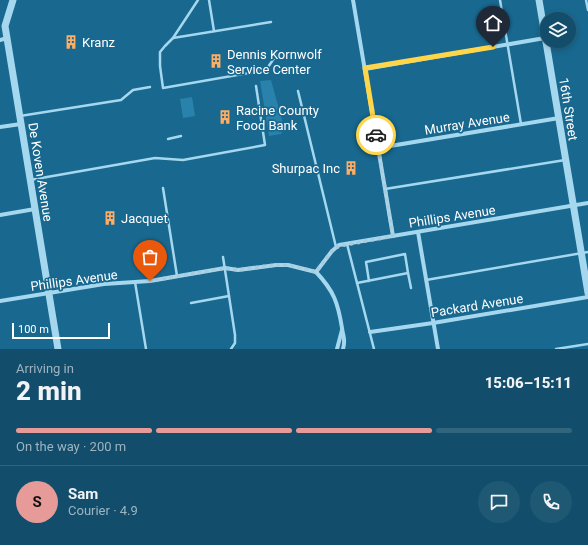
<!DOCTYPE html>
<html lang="en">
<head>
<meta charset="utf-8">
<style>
  :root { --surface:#124e6b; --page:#1f5873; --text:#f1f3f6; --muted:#9cb4c1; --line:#31657e; --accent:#e69b98 }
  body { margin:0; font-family:Roboto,sans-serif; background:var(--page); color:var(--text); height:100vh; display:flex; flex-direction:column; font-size:15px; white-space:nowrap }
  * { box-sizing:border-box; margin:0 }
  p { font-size:13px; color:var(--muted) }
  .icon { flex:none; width:22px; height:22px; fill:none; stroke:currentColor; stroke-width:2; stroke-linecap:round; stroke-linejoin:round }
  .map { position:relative; height:349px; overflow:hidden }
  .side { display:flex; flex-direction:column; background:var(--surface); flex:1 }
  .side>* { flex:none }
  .controls { position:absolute; left:540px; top:12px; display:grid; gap:8px }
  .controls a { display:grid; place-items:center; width:36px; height:36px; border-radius:50%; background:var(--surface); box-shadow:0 2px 6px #0003,0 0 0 1px var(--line); font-size:20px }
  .scale { position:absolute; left:12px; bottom:10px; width:98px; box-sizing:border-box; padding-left:4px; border:2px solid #fff; border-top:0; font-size:11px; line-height:14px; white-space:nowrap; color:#fff; -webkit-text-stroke:3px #18688f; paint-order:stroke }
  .pin { position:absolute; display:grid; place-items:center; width:34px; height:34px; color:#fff; margin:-41px -17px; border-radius:50% 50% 50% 0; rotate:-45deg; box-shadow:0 0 4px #0007 }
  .pin .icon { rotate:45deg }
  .courier { position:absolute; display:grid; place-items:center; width:40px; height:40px; margin:-20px; border:3px solid #ffd54a; border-radius:50%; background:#fff; color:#222; box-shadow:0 1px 5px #0007 }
  .overview em { font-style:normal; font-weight:800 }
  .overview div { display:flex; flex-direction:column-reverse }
  .overview { display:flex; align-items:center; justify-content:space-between; height:68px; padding:0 16px }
  h1 { font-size:26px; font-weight:800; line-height:30px }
  .bar { display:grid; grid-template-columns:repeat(4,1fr); gap:6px 4px; align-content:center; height:48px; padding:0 16px }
  .bar i { height:5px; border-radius:3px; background:var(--line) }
  .bar .selected { background:var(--accent) }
  .bar p { grid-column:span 4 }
  .line { display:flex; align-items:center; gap:10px; padding:0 16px; border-top:1px solid var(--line) }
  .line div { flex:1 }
  .round { display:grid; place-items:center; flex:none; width:42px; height:42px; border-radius:21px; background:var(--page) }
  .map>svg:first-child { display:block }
  .green { fill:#2882ab }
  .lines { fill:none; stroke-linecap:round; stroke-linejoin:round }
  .service { stroke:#a5d8ef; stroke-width:2.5 }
  .minor { stroke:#a5d8ef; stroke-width:4 }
  .tertiary { stroke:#a5d8ef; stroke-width:7 }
  .done { stroke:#aecad8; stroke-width:4; stroke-dasharray:0 7.2 }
  .route { stroke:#ffd54a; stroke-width:5 }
  .labels { text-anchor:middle; stroke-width:3.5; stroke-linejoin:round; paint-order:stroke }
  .poi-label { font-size:13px; fill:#fff; stroke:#18688f; text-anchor:start }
  .street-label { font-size:13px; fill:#fff; stroke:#18688f }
</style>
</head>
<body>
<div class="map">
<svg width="588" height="349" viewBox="0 0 588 349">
  <rect width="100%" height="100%" fill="#18688f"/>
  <g class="green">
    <polygon points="271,80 285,131 282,132 281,134 269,136 260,81"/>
    <polygon points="192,97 195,116 183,118 180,99"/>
  </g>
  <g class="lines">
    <g class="service">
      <polyline points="198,0 173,38 165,46 160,52 160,66 163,88 266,70 277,54"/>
      <polyline points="209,0 214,31"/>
      <polyline points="500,0 521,124"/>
      <polyline points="586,0 588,10"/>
      <polyline points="173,38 271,22"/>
      <polyline points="298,91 336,247"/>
      <polyline points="20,116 121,100 133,90 150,87"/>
      <polyline points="168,139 181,136"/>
      <polyline points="30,180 155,158 183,160 265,145 256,86"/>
      <polyline points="163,188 177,276"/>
      <polyline points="385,189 565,160"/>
      <polyline points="347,244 374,349"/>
      <polyline points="223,257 235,335 235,343 231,349"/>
      <polyline points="408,273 411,288"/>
      <polyline points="426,280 588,252"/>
      <polyline points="135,282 146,349"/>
      <polyline points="357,283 408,273 405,254 366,262 369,281"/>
      <polyline points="191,303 229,296"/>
      <polyline points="556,349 588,344"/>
    </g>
    <g class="minor">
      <polyline points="353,0 393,236"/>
      <polyline points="0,40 7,38"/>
      <polyline points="365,69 545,38"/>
      <polyline points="0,127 21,124"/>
      <polyline points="378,148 559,118"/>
      <polyline points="0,215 35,209"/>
      <polyline points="418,232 438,349"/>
      <polyline points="316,272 332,251 339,245 588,203"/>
      <path d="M316 272C334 291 338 303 342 328 343 337 346 339 343 349"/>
      <polyline points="0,301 104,284 150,281 225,268 238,270 276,265 288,265 316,272"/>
      <polyline points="370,332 433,323 588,297"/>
      <polyline points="337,349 342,330"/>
    </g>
    <g class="tertiary">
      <polyline points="13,0 5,26 58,349"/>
      <polyline points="539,0 588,293"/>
    </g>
  </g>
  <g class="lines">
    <polyline class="done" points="150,281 225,268 238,270 276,265 288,265 316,272 332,251 339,246 393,236 376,135"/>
    <polyline class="route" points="376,135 365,68 493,47"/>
  </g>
  <defs>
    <symbol id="building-bare" viewBox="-9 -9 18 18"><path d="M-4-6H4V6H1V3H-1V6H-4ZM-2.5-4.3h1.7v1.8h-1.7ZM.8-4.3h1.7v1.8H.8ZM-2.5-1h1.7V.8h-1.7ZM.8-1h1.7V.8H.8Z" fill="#ffad63" stroke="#18688f" stroke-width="2.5" paint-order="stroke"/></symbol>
  </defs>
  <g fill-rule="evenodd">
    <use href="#building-bare" x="61" y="32" width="20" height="20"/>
    <use href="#building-bare" x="206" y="51" width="20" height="20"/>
    <use href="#building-bare" x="215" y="107" width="20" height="20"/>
    <use href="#building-bare" x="341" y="158" width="20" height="20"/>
    <use href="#building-bare" x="100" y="208" width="20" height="20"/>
  </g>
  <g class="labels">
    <g class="poi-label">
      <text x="82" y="47">Kranz</text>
      <text x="227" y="59">Dennis Kornwolf<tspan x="227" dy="15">Service Center</tspan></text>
      <text x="236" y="115">Racine County<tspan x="236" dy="15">Food Bank</tspan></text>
      <text x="340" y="173" text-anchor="end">Shurpac Inc</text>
      <text x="121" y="223">Jacquet</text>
    </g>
    <g class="street-label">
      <text transform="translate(569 109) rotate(81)" y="5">16th Street</text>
      <text transform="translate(467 123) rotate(-9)" y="5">Murray Avenue</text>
      <text transform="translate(41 172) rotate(81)" y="5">De Koven Avenue</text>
      <text transform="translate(452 216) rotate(-9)" y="5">Phillips Avenue</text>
      <text transform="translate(74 280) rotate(-8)" y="5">Phillips Avenue</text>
      <text transform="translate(477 305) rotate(-9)" y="5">Packard Avenue</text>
    </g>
  </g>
</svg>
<div class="controls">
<a><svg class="icon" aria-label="layers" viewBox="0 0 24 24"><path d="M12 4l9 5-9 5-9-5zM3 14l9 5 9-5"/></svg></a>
</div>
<div class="scale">100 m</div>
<div class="pin" style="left:150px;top:281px;background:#ea580c"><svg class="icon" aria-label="bag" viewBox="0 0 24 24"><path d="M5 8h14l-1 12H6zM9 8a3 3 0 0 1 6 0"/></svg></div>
<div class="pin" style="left:493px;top:47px;background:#1f2937"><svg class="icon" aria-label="home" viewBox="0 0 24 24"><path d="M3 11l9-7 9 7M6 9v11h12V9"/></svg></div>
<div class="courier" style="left:376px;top:135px"><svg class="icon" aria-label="car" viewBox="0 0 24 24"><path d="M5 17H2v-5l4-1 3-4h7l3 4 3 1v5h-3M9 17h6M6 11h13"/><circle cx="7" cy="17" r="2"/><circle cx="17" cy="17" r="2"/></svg></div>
</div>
<section class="side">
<div class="overview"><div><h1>2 min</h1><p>Arriving in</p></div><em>15:06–15:11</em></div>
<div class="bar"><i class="selected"></i><i class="selected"></i><i class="selected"></i><i></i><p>On the way · 200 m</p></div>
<div class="line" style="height:72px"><b class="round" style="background:var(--accent);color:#111">S</b><div><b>Sam</b><p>Courier · 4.9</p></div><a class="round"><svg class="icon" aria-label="chat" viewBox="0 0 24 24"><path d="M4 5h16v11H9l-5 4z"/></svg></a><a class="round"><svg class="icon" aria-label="phone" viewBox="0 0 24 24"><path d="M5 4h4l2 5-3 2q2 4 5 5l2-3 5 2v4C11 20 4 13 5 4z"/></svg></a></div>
</section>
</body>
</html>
